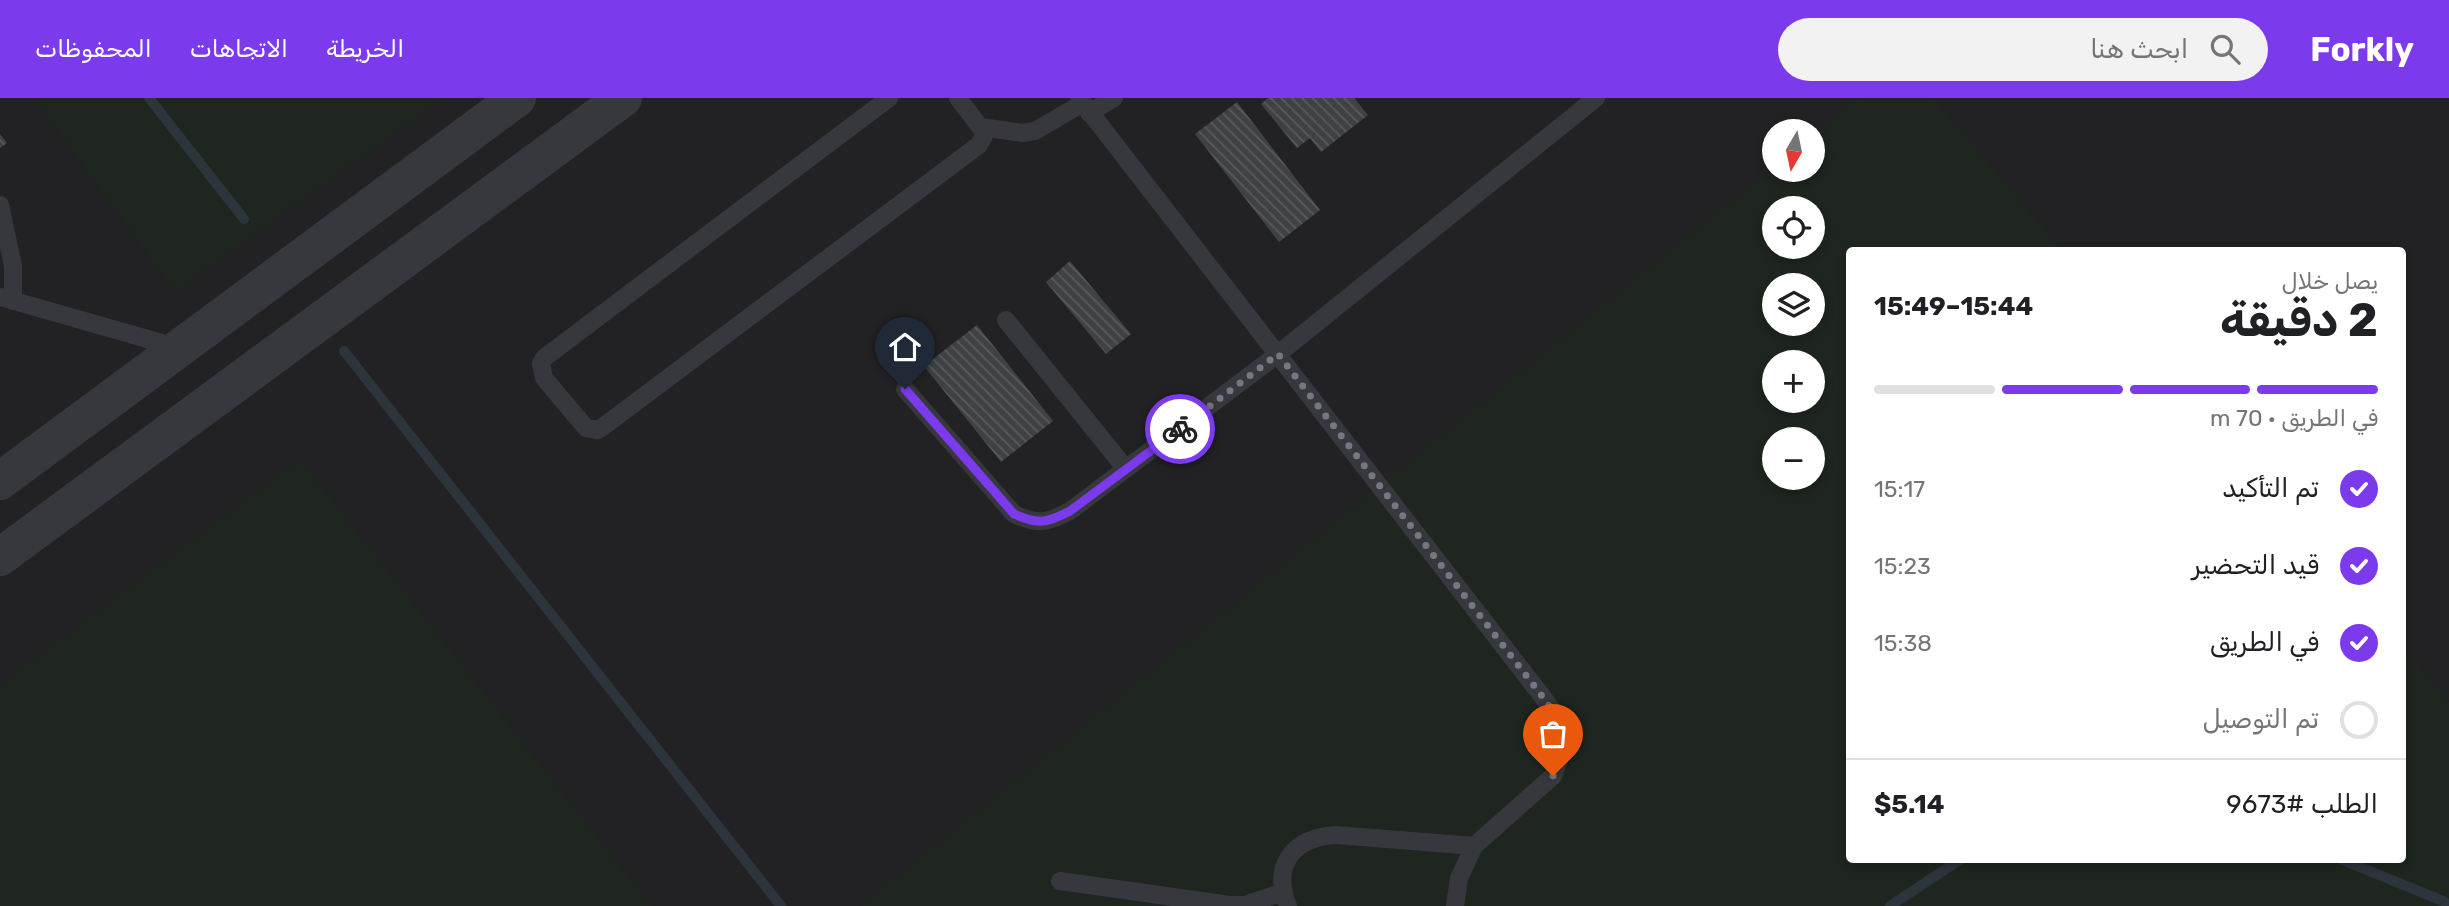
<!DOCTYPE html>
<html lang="ar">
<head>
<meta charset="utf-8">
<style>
  :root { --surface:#fff; --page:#f2f2f2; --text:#202124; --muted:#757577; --line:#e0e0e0; --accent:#7c3aed }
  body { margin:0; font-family:Rubik,Vazirmatn,sans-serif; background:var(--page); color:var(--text); direction:rtl; height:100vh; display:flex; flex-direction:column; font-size:26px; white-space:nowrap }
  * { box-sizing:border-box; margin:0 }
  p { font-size:23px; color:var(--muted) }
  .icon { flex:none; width:38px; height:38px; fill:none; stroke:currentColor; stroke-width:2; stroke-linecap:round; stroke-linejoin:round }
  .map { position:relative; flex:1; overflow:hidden; direction:ltr }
  .sheet { position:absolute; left:1846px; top:149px; width:560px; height:616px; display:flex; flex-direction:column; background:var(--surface); border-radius:7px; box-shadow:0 4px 10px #0003; direction:rtl }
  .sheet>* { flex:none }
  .needle { width:46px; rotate:189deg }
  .buttons { position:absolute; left:1762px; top:21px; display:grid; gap:14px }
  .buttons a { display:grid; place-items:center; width:63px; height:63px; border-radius:50%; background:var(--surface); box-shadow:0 4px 10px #0003; font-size:35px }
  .pin { position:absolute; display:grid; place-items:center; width:60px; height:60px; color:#fff; margin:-72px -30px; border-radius:50% 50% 50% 0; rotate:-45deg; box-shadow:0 0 7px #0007 }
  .pin .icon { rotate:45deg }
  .courier { position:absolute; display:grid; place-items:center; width:70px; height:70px; margin:-35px; border:5px solid #7c3aed; border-radius:50%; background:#fff; color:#222; box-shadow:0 2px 9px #0007 }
  .overview em { font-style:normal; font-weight:700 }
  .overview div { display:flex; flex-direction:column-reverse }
  .overview { display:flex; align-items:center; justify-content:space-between; height:119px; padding:0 28px }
  h1 { font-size:46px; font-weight:700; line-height:52px }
  .bar { display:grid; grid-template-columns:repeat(4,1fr); gap:10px 7px; align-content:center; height:84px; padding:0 28px }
  .bar i { height:9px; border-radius:5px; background:var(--line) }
  .bar .current { background:var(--accent) }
  .bar p { grid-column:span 4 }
  .line { display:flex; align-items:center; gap:18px; padding:0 28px; border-top:2px solid var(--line) }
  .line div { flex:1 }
  ol { padding:0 28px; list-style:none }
  li { display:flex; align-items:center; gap:21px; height:77px }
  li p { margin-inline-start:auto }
  li .icon { padding:7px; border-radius:50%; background:var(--accent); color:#fff; stroke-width:4 }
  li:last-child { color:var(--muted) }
  li i { width:38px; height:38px; border:4px solid var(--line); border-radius:50% }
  header { display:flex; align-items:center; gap:42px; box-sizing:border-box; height:98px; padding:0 35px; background:var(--accent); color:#fff }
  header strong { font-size:33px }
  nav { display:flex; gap:38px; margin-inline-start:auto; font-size:24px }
  .search { width:490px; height:63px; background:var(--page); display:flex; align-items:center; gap:18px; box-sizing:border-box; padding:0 24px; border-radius:38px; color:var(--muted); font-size:26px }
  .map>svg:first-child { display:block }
  .built { fill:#222225; fill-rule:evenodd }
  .grass { fill:#1e261f; fill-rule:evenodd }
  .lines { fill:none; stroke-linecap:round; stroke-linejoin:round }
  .stream { stroke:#2c353c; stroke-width:10 }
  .building { fill:url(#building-back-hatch) }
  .service { stroke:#37383d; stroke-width:18 }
  .tertiary { stroke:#37383d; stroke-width:38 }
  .done { stroke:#757880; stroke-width:7; stroke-dasharray:0 12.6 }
  .route { stroke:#7c3aed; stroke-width:9 }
</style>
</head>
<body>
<header>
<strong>Forkly</strong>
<div class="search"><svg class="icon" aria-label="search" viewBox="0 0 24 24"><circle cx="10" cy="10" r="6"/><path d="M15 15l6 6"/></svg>ابحث هنا</div>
<nav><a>الخريطة</a><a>الاتجاهات</a><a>المحفوظات</a></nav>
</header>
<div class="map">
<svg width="2449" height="808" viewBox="0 0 2449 808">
  <defs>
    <pattern id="building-back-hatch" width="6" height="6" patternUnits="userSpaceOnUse" patternTransform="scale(1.75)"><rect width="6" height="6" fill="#404145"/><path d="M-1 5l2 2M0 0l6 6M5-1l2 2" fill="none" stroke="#595a5e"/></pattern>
  </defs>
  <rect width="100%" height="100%" fill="#161618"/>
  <path class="built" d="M0 0H2449V808H0ZM1774 33H1813V72H1774ZM1774 110H1813V149H1774ZM1850 152H2403V761H1850ZM1774 187H1813V226H1774ZM1774 264H1813V303H1774ZM1774 341H1813V380H1774Z"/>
  <g class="grass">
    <polygon points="34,0 444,0 175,194"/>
    <path d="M1858 0H1933L2063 152H1850V761H2403V550L2449 604V808H860L1774 68V72H1813V37ZM1774 110H1813V149H1774ZM1774 187H1813V226H1774ZM1774 264H1813V303H1774ZM1774 341H1813V380H1774Z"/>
    <polygon points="300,361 652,808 0,808 0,587"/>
  </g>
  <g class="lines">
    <g class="stream">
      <polyline points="149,0 244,121"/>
      <polyline points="344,253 781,808"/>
      <polyline points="2340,761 2443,803 2449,808"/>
      <polyline points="1890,808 1961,761"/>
    </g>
  </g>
  <g class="building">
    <polygon points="1268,0 1354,0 1368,17 1321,54 1310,40 1297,50 1261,6"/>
    <polygon points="1237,4 1320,112 1279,144 1195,36"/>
    <polygon points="0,36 7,45 0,50"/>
    <polygon points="1070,163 1131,236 1106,256 1046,184"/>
    <polygon points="977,227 1053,323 1001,364 924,268"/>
  </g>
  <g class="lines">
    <g class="service">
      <polyline points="889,0 544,260 541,266 544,280 586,330 598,332 604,328 979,47 984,38 983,33 958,0"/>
      <polyline points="1079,0 1542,598 1559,622 1563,651 1553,678 1474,748 1459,780 1455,808"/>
      <polyline points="1089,15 1114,0"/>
      <polyline points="981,29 1022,35 1035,33 1083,5"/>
      <polyline points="0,107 13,168 13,203"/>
      <polyline points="0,199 179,250"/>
      <polyline points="1006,222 1126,371"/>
      <path d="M905 291 1014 416C1038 427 1047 425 1070 413L1278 256 1596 0"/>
      <polyline points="1060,783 1230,807 1245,807 1283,794"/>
      <path d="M1288 808C1271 766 1294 739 1337 737L1474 748"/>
    </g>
    <g class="tertiary">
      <polyline points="0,383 517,0"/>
      <polyline points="0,459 623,0"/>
    </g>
  </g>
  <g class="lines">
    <polyline class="done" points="1180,331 1278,256 1542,598 1559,622 1563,651 1553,678"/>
    <path class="route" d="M905 291 1014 416C1038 427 1047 425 1070 413L1180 331"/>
  </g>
</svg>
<div class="buttons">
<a><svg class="needle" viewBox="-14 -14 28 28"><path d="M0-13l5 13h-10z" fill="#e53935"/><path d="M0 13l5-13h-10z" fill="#757577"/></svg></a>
<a><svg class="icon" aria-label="locate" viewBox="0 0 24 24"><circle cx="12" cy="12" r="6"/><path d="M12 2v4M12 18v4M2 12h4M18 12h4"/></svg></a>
<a><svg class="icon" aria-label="layers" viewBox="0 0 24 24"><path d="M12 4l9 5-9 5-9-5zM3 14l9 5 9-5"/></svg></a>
<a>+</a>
<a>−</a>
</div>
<div class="pin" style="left:1553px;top:678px;background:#ea580c"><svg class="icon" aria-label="bag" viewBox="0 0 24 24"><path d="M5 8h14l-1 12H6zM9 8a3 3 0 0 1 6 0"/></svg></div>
<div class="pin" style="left:905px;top:291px;background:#1f2937"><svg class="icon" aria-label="home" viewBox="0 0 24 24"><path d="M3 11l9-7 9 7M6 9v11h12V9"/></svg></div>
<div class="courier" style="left:1180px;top:331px"><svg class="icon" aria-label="bike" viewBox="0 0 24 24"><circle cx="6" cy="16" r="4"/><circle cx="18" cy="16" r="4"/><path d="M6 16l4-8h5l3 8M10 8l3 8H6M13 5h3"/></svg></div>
<section class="sheet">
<div class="overview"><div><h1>2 دقيقة</h1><p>يصل خلال</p></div><em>15:44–15:49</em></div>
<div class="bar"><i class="current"></i><i class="current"></i><i class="current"></i><i></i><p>في الطريق · 70 m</p></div>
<ol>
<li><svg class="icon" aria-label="check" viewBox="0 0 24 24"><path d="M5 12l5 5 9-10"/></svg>تم التأكيد<p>15:17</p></li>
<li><svg class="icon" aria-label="check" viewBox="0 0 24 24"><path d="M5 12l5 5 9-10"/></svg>قيد التحضير<p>15:23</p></li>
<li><svg class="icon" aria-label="check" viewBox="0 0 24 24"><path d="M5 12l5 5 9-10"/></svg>في الطريق<p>15:38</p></li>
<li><i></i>تم التوصيل</li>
</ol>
<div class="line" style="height:91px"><div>الطلب #9673</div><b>$5.14</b></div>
</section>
</div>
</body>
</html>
